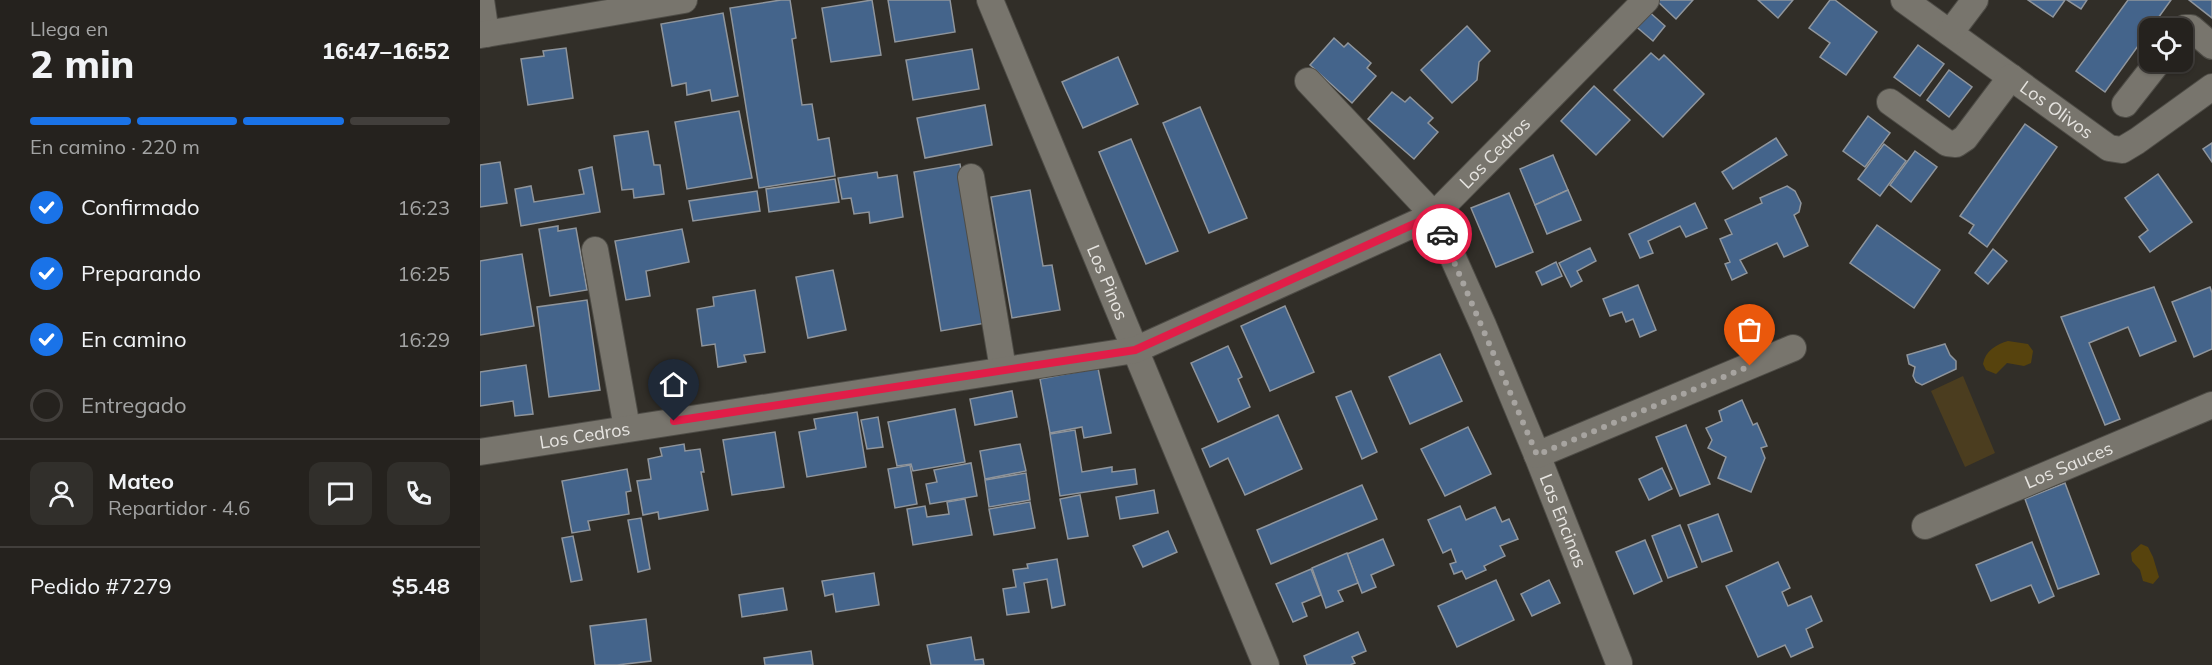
<!DOCTYPE html>
<html lang="es">
<head>
<meta charset="utf-8">
<style>
  :root { --surface:#25221e; --page:#312f2b; --text:#f1f3f6; --muted:#a3a4a4; --line:#423f3c; --accent:#1a73e8 }
  body { margin:0; font-family:Mulish,sans-serif; background:var(--page); color:var(--text); height:100vh; display:flex; flex-direction:column; font-size:22px; white-space:nowrap }
  * { box-sizing:border-box; margin:0 }
  p { font-size:20px; color:var(--muted) }
  .icon { flex:none; width:33px; height:33px; fill:none; stroke:currentColor; stroke-width:2; stroke-linecap:round; stroke-linejoin:round }
  .map { position:relative; flex:1; overflow:hidden }
  .drawer { display:flex; flex-direction:column; background:var(--surface); width:480px }
  .drawer>* { flex:none }
  .tools { position:absolute; left:1659px; top:18px; display:grid; gap:12px }
  .tools a { display:grid; place-items:center; width:54px; height:54px; border-radius:12px; background:var(--surface); box-shadow:0 2px 4px #0004,0 0 0 2px var(--line); font-size:30px }
  .pin { position:absolute; display:grid; place-items:center; width:51px; height:51px; color:#fff; margin:-62px -26px; border-radius:50% 50% 50% 0; rotate:-45deg; box-shadow:0 0 6px #0007 }
  .pin .icon { rotate:45deg }
  .courier { position:absolute; display:grid; place-items:center; width:60px; height:60px; margin:-30px; border:4px solid #e11d48; border-radius:50%; background:#fff; color:#222; box-shadow:0 2px 8px #0007 }
  .overview em { font-style:normal; font-weight:800 }
  .overview div { display:flex; flex-direction:column-reverse }
  .overview { display:flex; align-items:center; justify-content:space-between; height:102px; padding:0 30px }
  h1 { font-size:39px; font-weight:800; line-height:45px }
  .bar { display:grid; grid-template-columns:repeat(4,1fr); gap:9px 6px; align-content:center; height:72px; padding:0 30px }
  .bar i { height:8px; border-radius:4px; background:var(--line) }
  .bar .on { background:var(--accent) }
  .bar p { grid-column:span 4 }
  .line { display:flex; align-items:center; gap:15px; padding:0 30px; border-top:2px solid var(--line) }
  .line div { flex:1 }
  .round { display:grid; place-items:center; flex:none; width:63px; height:63px; border-radius:12px; background:var(--page) }
  ol { padding:0 30px; list-style:none }
  li { display:flex; align-items:center; gap:18px; height:66px }
  li p { margin-inline-start:auto }
  li .icon { padding:6px; border-radius:50%; background:var(--accent); color:#fff; stroke-width:4 }
  li:last-child { color:var(--muted) }
  li i { width:33px; height:33px; border:3px solid var(--line); border-radius:50% }
  main { display:flex; flex:1; min-height:0 }
  .map>svg:first-child { display:block }
  .green { fill:#4b3d1f }
  .water { fill:#57430d }
  .building { fill:#44648b; stroke:#8f959c; stroke-width:1.5 }
  .lines { fill:none; stroke-linecap:round; stroke-linejoin:round }
  .minor-casing { stroke:#4e4c46; stroke-width:28 }
  .minor { stroke:#78756d; stroke-width:26 }
  .done { stroke:#a7a4a0; stroke-width:6; stroke-dasharray:0 10.8 }
  .route { stroke:#e11d48; stroke-width:8 }
  .labels { text-anchor:middle; stroke-width:5; stroke-linejoin:round; paint-order:stroke }
  .street-label { font-size:18px; fill:#e6e4e0; stroke:#27241e }
</style>
</head>
<body>
<main>
<section class="drawer">
<div class="overview"><div><h1>2 min</h1><p>Llega en</p></div><em>16:47–16:52</em></div>
<div class="bar"><i class="on"></i><i class="on"></i><i class="on"></i><i></i><p>En camino · 220 m</p></div>
<ol>
<li><svg class="icon" aria-label="check" viewBox="0 0 24 24"><path d="M5 12l5 5 9-10"/></svg>Confirmado<p>16:23</p></li>
<li><svg class="icon" aria-label="check" viewBox="0 0 24 24"><path d="M5 12l5 5 9-10"/></svg>Preparando<p>16:25</p></li>
<li><svg class="icon" aria-label="check" viewBox="0 0 24 24"><path d="M5 12l5 5 9-10"/></svg>En camino<p>16:29</p></li>
<li><i></i>Entregado</li>
</ol>
<div class="line" style="height:108px"><a class="round"><svg class="icon" aria-label="person" viewBox="0 0 24 24"><circle cx="12" cy="8" r="4"/><path d="M4 21q1-7 8-7t8 7"/></svg></a><div><b>Mateo</b><p>Repartidor · 4.6</p></div><a class="round"><svg class="icon" aria-label="chat" viewBox="0 0 24 24"><path d="M4 5h16v11H9l-5 4z"/></svg></a><a class="round"><svg class="icon" aria-label="phone" viewBox="0 0 24 24"><path d="M5 4h4l2 5-3 2q2 4 5 5l2-3 5 2v4C11 20 4 13 5 4z"/></svg></a></div>
<div class="line" style="height:78px"><div>Pedido #7279</div><b>$5.48</b></div>
</section>
<div class="map">
<svg width="1732" height="665" viewBox="0 0 1732 665">
  <rect width="100%" height="100%" fill="#312e28"/>
  <polygon class="green" points="1483,376 1515,453 1485,467 1451,391"/>
  <g class="water">
    <path d="M1528 341 1548 344 1553 351 1551 363 1544 366 1527 363 1516 374 1506 370 1503 364C1505 351 1517 344 1528 341Z"/>
    <polygon points="1661,544 1668,547 1673,557 1679,577 1673,584 1663,581 1660,570 1652,561 1651,553"/>
  </g>
  <g class="building">
    <polygon points="301,0 310,0 316,38 312,39 322,105 332,104 338,140 349,138 355,176 279,188 250,8"/>
    <polygon points="392,0 401,55 351,62 342,8"/>
    <polygon points="408,0 470,0 475,32 415,42"/>
    <polygon points="1176,0 1213,0 1196,19"/>
    <polygon points="1278,0 1313,0 1298,18"/>
    <polygon points="1350,0 1355,0 1397,32 1366,75 1340,57 1350,43 1329,28"/>
    <polygon points="1548,0 1585,0 1573,17"/>
    <polygon points="1587,0 1607,0 1601,9"/>
    <polygon points="1648,0 1691,0 1625,92 1596,71"/>
    <polygon points="1709,0 1732,0 1732,18"/>
    <polygon points="1166,9 1185,26 1173,41 1153,24"/>
    <polygon points="243,13 258,96 232,101 230,90 207,95 206,83 192,86 181,24"/>
    <polygon points="987,26 1010,51 999,62 997,80 972,103 941,70"/>
    <polygon points="854,38 864,47 868,43 891,63 887,68 896,76 872,103 830,65"/>
    <polygon points="1438,45 1464,64 1440,96 1414,77"/>
    <polygon points="86,48 93,98 48,105 41,59 64,56 63,51"/>
    <polygon points="492,49 499,89 433,100 426,60"/>
    <polygon points="1171,53 1179,60 1184,55 1224,94 1183,137 1134,90"/>
    <polygon points="638,57 658,104 603,128 582,82"/>
    <polygon points="1469,70 1492,87 1469,117 1447,100"/>
    <polygon points="1114,86 1150,120 1116,155 1081,121"/>
    <polygon points="912,92 925,102 930,97 953,118 948,123 958,132 934,159 888,119"/>
    <polygon points="505,105 512,145 445,158 437,118"/>
    <polygon points="720,107 767,218 729,233 683,123"/>
    <polygon points="259,111 272,178 207,189 195,122"/>
    <polygon points="1388,116 1410,133 1385,167 1363,151"/>
    <polygon points="1545,124 1577,147 1507,247 1489,233 1494,225 1480,216"/>
    <polygon points="168,131 174,165 180,165 184,194 154,198 153,189 142,190 134,136"/>
    <polygon points="1296,138 1307,155 1253,189 1242,172"/>
    <polygon points="651,139 698,251 666,264 619,152"/>
    <polygon points="1732,143 1732,162 1723,149"/>
    <polygon points="1404,144 1426,161 1400,196 1378,179"/>
    <polygon points="1435,151 1457,167 1431,202 1410,185"/>
    <polygon points="1073,155 1088,190 1055,205 1040,169"/>
    <polygon points="20,162 27,203 0,207 0,165"/>
    <polygon points="480,164 506,323 461,331 434,172"/>
    <polygon points="112,167 120,212 41,226 35,189 51,186 54,202 104,194 99,170"/>
    <polygon points="397,172 398,178 417,175 423,217 390,223 389,212 374,214 371,198 362,199 358,178"/>
    <polygon points="1678,174 1712,222 1670,252 1659,237 1668,230 1645,198"/>
    <polygon points="355,179 359,202 289,212 286,189"/>
    <polygon points="1307,186 1315,191 1321,203 1319,212 1314,215 1328,246 1304,257 1297,243 1260,260 1267,273 1252,280 1245,264 1250,262 1240,239 1252,234 1245,220 1282,203 1280,198"/>
    <polygon points="550,190 563,266 572,265 580,310 532,318 511,197"/>
    <polygon points="1088,190 1101,220 1067,234 1055,205"/>
    <polygon points="277,191 280,211 213,221 209,201"/>
    <polygon points="1029,193 1053,252 1016,267 991,208"/>
    <polygon points="1215,203 1227,228 1206,237 1200,226 1168,241 1173,253 1160,258 1149,234"/>
    <polygon points="1397,225 1460,270 1434,308 1370,263"/>
    <polygon points="78,226 78,231 96,228 107,290 70,296 59,229"/>
    <polygon points="202,229 209,262 166,271 170,296 146,300 135,241"/>
    <polygon points="1110,248 1116,261 1097,271 1102,281 1091,287 1079,263"/>
    <polygon points="1513,249 1527,261 1508,284 1495,273"/>
    <polygon points="42,254 54,326 0,335 0,261"/>
    <polygon points="1076,262 1082,276 1062,285 1056,272"/>
    <polygon points="353,270 366,330 328,338 316,277"/>
    <polygon points="1158,285 1176,330 1160,337 1153,319 1146,322 1142,312 1130,316 1123,299"/>
    <polygon points="1674,287 1696,341 1660,356 1648,327 1609,343 1640,419 1625,425 1581,317"/>
    <polygon points="1730,287 1732,293 1732,349 1714,357 1692,302"/>
    <polygon points="275,290 285,352 264,355 266,362 238,367 235,344 222,346 217,309 234,306 233,297"/>
    <polygon points="107,300 120,390 69,397 57,307"/>
    <polygon points="805,306 834,372 790,391 761,326"/>
    <polygon points="1465,344 1470,355 1476,361 1476,369 1442,385 1436,382 1433,376 1435,367 1429,364 1427,355"/>
    <polygon points="748,346 762,377 758,379 770,407 738,422 711,363"/>
    <polygon points="960,354 982,401 930,424 909,377"/>
    <polygon points="46,365 53,414 35,416 33,401 0,406 0,372"/>
    <polygon points="618,368 631,433 604,438 602,427 570,433 560,379"/>
    <polygon points="532,391 537,417 495,425 490,399"/>
    <polygon points="871,391 897,452 882,459 856,397"/>
    <polygon points="1262,400 1273,425 1277,423 1287,446 1281,448 1285,458 1271,492 1238,478 1246,457 1228,448 1232,440 1226,428 1242,421 1239,411"/>
    <polygon points="475,409 485,462 433,471 431,464 417,466 408,422"/>
    <polygon points="377,412 386,467 327,477 319,432 336,429 334,419"/>
    <polygon points="798,415 822,469 765,495 748,458 730,467 722,449"/>
    <polygon points="398,417 403,447 387,449 381,420"/>
    <polygon points="1206,425 1230,484 1200,496 1176,437"/>
    <polygon points="988,427 1011,474 965,496 941,449"/>
    <polygon points="595,430 602,472 632,467 632,472 655,469 657,484 580,496 570,434"/>
    <polygon points="295,432 304,487 252,495 243,440"/>
    <polygon points="204,444 205,451 220,449 224,472 221,472 228,510 179,519 178,512 163,515 157,481 171,479 168,459 182,456 180,448"/>
    <polygon points="540,444 546,471 505,479 500,451"/>
    <polygon points="491,463 497,496 450,504 446,484 457,482 454,470"/>
    <polygon points="430,465 437,504 415,508 408,469"/>
    <polygon points="1182,468 1192,489 1169,500 1159,479"/>
    <polygon points="147,469 151,491 146,492 149,514 108,521 110,530 92,533 82,481"/>
    <polygon points="546,473 550,500 509,507 505,480"/>
    <polygon points="1585,483 1619,574 1578,589 1545,499"/>
    <polygon points="882,485 897,519 791,564 777,530"/>
    <polygon points="674,490 678,513 640,519 636,497"/>
    <polygon points="600,495 608,536 588,539 580,499"/>
    <polygon points="485,499 492,535 433,545 427,509 445,506 447,517 469,514 467,502"/>
    <polygon points="550,502 555,528 514,535 509,509"/>
    <polygon points="980,506 986,520 1015,507 1022,522 1029,519 1038,539 1020,546 1025,556 1004,566 1006,570 986,579 982,571 974,574 970,564 976,562 971,549 963,553 948,520"/>
    <polygon points="1238,514 1252,551 1222,562 1208,525"/>
    <polygon points="161,518 170,569 158,572 148,520"/>
    <polygon points="1200,525 1217,567 1188,578 1172,536"/>
    <polygon points="688,531 697,552 663,567 653,546"/>
    <polygon points="93,536 102,580 91,582 82,538"/>
    <polygon points="903,539 914,565 891,575 896,587 882,593 867,554"/>
    <polygon points="1165,540 1182,581 1154,594 1136,552"/>
    <polygon points="1552,542 1574,596 1559,603 1551,585 1511,601 1496,565"/>
    <polygon points="867,553 878,583 858,591 863,601 846,608 832,568"/>
    <polygon points="577,559 585,605 572,608 567,579 544,583 549,612 527,615 523,589 536,587 533,570 548,568 547,564"/>
    <polygon points="1298,562 1310,588 1302,592 1308,606 1331,596 1342,621 1326,629 1333,647 1311,657 1305,645 1278,657 1246,586"/>
    <polygon points="831,569 841,595 822,603 827,616 813,622 796,584"/>
    <polygon points="394,573 399,605 356,612 353,594 345,596 342,581"/>
    <polygon points="1016,580 1034,620 977,647 958,606"/>
    <polygon points="1069,580 1080,603 1052,616 1041,594"/>
    <polygon points="303,588 307,610 262,617 259,595"/>
    <polygon points="166,619 171,661 137,665 115,665 110,626"/>
    <polygon points="878,632 886,651 872,657 875,663 870,665 827,665 824,656"/>
    <polygon points="491,637 495,660 503,659 504,665 451,665 447,645"/>
    <polygon points="331,651 333,665 285,665 284,658"/>
  </g>
  <g class="lines">
    <defs>
      <g id="minor">
        <polyline points="1,0 6,34"/>
        <path id="s1" d="M510 0 786 665"/>
        <path id="s2" d="M1424 0 1629 148 1642 150 1657 141 1732 87"/>
        <polyline points="1702,30 1705,28 1711,28 1732,46"/>
        <polyline points="1470,33 1495,0"/>
        <polyline points="0,35 204,0"/>
        <path id="s3" d="M828 81 954 215 1003 325 1057 455 1139 663"/>
        <polyline points="1410,102 1467,143 1476,144 1485,138 1531,77"/>
        <polyline points="1645,104 1678,62"/>
        <polyline points="491,177 523,369"/>
        <polyline points="115,250 147,428"/>
        <path id="s4" d="M0 452 655 350 954 215 1166 0"/>
        <polyline points="1057,455 1313,348"/>
        <path id="s5" d="M1445 526 1732 405"/>
      </g>
    </defs>
    <use href="#minor" class="minor-casing"/>
    <use href="#minor" class="minor"/>
  </g>
  <g class="lines">
    <polyline class="done" points="962,234 1057,455 1270,366"/>
    <polyline class="route" points="194,421 655,350 954,215 962,234"/>
  </g>
  <g class="labels">
    <g class="street-label">
      <text dy="6" stroke="none"><textPath href="#s2" startOffset="188">Los Olivos</textPath></text>
      <text dy="6" stroke="none"><textPath href="#s4" startOffset="1078">Los Cedros</textPath></text>
      <text dy="6" stroke="none"><textPath href="#s1" startOffset="306">Los Pinos</textPath></text>
      <text dy="6" stroke="none"><textPath href="#s4" startOffset="106">Los Cedros</textPath></text>
      <text dy="6" stroke="none"><textPath href="#s5" startOffset="156">Los Sauces</textPath></text>
      <text dy="6" stroke="none"><textPath href="#s3" startOffset="516">Las Encinas</textPath></text>
    </g>
  </g>
</svg>
<div class="tools">
<a><svg class="icon" aria-label="locate" viewBox="0 0 24 24"><circle cx="12" cy="12" r="6"/><path d="M12 2v4M12 18v4M2 12h4M18 12h4"/></svg></a>
</div>
<div class="pin" style="left:1270px;top:366px;background:#ea580c"><svg class="icon" aria-label="bag" viewBox="0 0 24 24"><path d="M5 8h14l-1 12H6zM9 8a3 3 0 0 1 6 0"/></svg></div>
<div class="pin" style="left:194px;top:421px;background:#1f2937"><svg class="icon" aria-label="home" viewBox="0 0 24 24"><path d="M3 11l9-7 9 7M6 9v11h12V9"/></svg></div>
<div class="courier" style="left:962px;top:234px"><svg class="icon" aria-label="car" viewBox="0 0 24 24"><path d="M5 17H2v-5l4-1 3-4h7l3 4 3 1v5h-3M9 17h6M6 11h13"/><circle cx="7" cy="17" r="2"/><circle cx="17" cy="17" r="2"/></svg></div>
</div>
</main>
</body>
</html>
